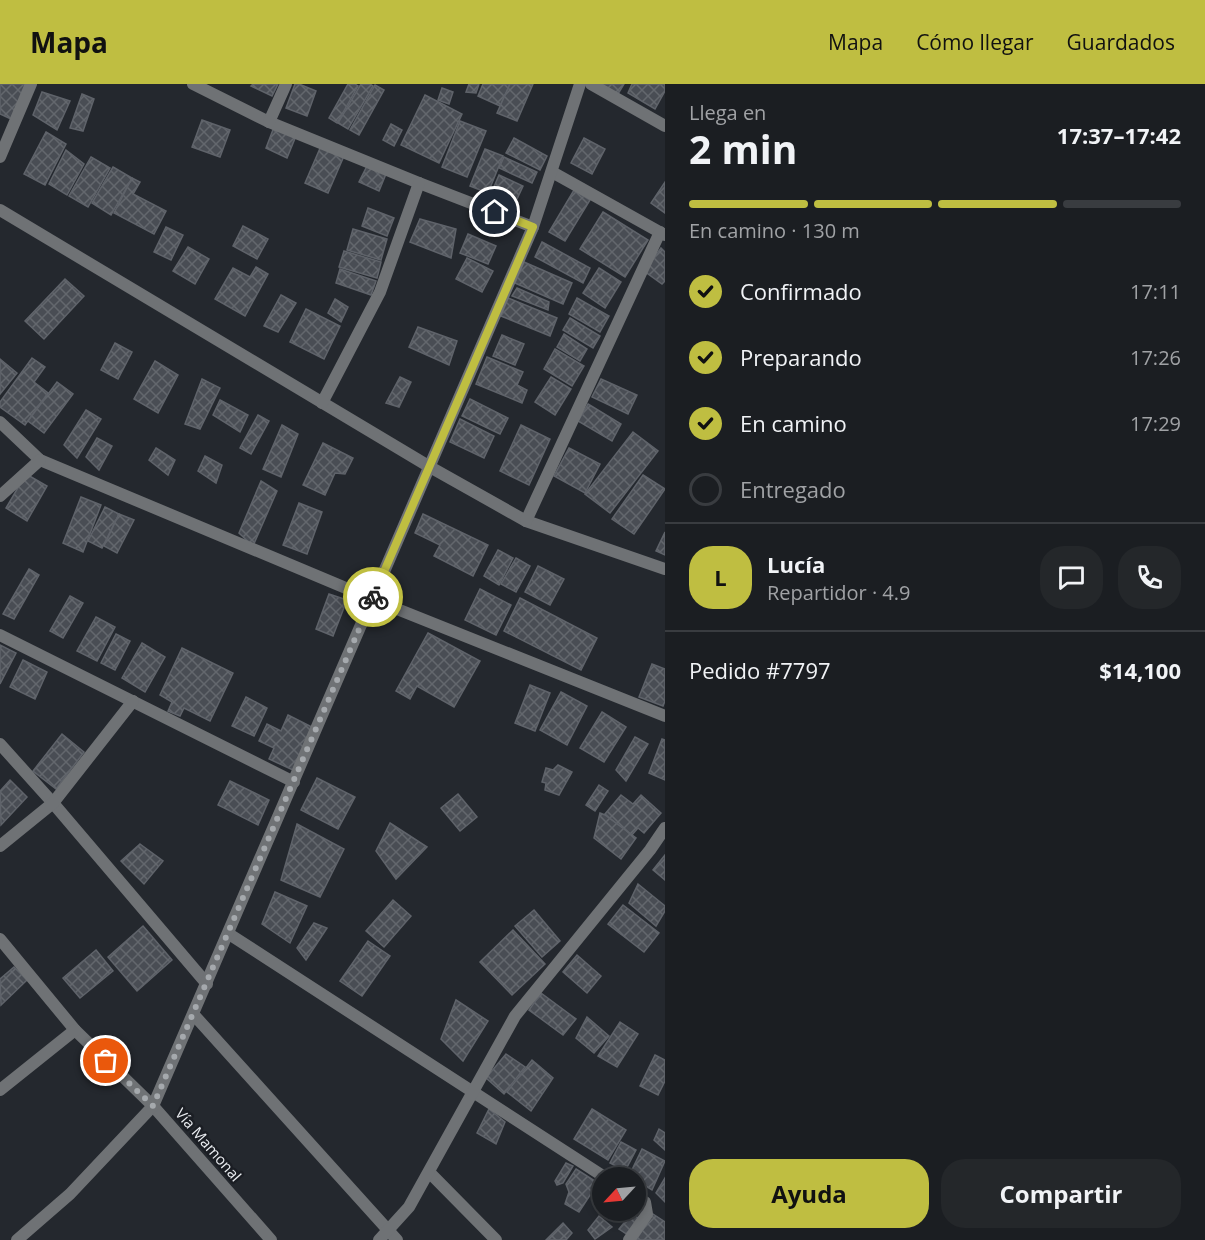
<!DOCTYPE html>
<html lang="es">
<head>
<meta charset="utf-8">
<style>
  :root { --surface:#1b1e22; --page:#24272a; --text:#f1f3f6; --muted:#a0a2a5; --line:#393c40; --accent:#bfbe41 }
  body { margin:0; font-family:"Open Sans",sans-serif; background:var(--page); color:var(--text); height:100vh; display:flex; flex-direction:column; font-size:22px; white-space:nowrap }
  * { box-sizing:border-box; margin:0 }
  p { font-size:20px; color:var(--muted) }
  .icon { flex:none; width:33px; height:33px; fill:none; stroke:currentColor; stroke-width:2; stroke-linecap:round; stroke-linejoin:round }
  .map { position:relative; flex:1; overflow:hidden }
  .drawer { display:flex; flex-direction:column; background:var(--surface); width:540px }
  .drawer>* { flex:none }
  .needle { width:39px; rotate:244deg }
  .tools { position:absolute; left:592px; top:1083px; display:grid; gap:12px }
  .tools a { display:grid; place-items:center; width:54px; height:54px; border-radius:50%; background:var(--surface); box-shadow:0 3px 9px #0003,0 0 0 2px var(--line); font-size:30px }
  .pin { position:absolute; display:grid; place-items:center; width:51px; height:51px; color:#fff; margin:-26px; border:3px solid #fff; border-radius:50%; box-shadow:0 2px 6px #0007 }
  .courier { position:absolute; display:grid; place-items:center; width:60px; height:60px; margin:-30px; border:4px solid #bfbe41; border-radius:50%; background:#fff; color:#222; box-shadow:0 2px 8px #0007 }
  .headline em { font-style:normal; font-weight:700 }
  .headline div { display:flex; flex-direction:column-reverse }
  .headline { display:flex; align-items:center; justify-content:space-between; height:102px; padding:0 24px }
  h1 { font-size:39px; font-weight:700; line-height:45px }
  .bar { display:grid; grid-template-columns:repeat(4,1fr); gap:9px 6px; align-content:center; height:72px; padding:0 24px }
  .bar i { height:8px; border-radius:4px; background:var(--line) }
  .bar .selected { background:var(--accent) }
  .bar p { grid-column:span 4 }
  .line { display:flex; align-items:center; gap:15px; padding:0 24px; border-top:2px solid var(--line) }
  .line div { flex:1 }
  .round { display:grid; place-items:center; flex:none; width:63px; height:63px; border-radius:24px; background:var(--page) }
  ol { padding:0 24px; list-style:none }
  li { display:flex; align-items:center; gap:18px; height:66px }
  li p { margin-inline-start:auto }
  li .icon { padding:6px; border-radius:50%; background:var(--accent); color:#111; stroke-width:4 }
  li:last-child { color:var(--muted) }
  li i { width:33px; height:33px; border:3px solid var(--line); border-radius:50% }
  .button { display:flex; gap:12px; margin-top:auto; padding:12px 24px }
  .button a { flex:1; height:69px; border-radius:24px; background:var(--accent); color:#111; font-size:24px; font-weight:700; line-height:69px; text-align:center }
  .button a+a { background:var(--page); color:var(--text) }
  header { display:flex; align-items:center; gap:36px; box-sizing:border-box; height:84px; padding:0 30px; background:var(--accent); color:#111 }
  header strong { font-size:28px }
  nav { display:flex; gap:33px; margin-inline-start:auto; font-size:21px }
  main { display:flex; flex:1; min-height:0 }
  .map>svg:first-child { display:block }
  .building { fill:url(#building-cross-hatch); stroke:#5f636a; stroke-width:1.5 }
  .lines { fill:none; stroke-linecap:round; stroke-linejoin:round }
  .minor { stroke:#6f7275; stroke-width:12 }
  .done { stroke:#a5a9ad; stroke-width:6; stroke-dasharray:0 10.8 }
  .route { stroke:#bfbe41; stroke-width:8 }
  .labels { text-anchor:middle; stroke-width:5; stroke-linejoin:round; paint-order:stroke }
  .street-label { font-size:15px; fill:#ebeef2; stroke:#1b1e24 }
</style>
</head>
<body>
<header>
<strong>Mapa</strong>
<nav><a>Mapa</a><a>Cómo llegar</a><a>Guardados</a></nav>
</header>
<main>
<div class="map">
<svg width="665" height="1156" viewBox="0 0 665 1156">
  <defs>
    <pattern id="building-cross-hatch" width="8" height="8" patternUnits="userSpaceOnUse" patternTransform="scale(1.5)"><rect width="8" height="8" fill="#494d54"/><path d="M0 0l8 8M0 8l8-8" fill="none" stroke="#63676d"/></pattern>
  </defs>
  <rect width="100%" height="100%" fill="#24282e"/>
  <g class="building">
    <polygon points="0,0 28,0 11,35 0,30"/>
    <polygon points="253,0 278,0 272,12 251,2"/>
    <polygon points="295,0 299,0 316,7 307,32 286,24"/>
    <polygon points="348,0 355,0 358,2 337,39 329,34"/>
    <polygon points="361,0 370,0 373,2 348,45 338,39"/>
    <polygon points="469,0 479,0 476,9 466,8"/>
    <polygon points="483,0 510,0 500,22 478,12"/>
    <polygon points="510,0 533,0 517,37 497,29"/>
    <polygon points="600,0 624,0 618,10"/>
    <polygon points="632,0 665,0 665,7 655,25 628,9"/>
    <polygon points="375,1 384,6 359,51 350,46"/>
    <polygon points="442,4 453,8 449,20 438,16"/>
    <polygon points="42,8 70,17 57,46 33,31"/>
    <polygon points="82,10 94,15 83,47 70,44"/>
    <polygon points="425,11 462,30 439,79 401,61"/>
    <polygon points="202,36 230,46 220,73 192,63"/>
    <polygon points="460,37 486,47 467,93 442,83"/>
    <polygon points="391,40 402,46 394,62 383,56"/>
    <polygon points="274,43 296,52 287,74 266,64"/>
    <polygon points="46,48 66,60 45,101 24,90"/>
    <polygon points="514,54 547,72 540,86 506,69"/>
    <polygon points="584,54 605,65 592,90 571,79"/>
    <polygon points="321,62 344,72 328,109 305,99"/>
    <polygon points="485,65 503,72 488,109 470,102"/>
    <polygon points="66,66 84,80 67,111 49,100"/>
    <polygon points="91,73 110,84 88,123 69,112"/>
    <polygon points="504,73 537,88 532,99 499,84"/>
    <polygon points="367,82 386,90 379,107 359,98"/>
    <polygon points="113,83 132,94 111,131 92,119"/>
    <polygon points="499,91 523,102 517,115 493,105"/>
    <polygon points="132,94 140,98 133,110 166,127 154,150 114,129"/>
    <polygon points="665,98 665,129 651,119"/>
    <polygon points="574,106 590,116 565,157 549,148"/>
    <polygon points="368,124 394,134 387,152 362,142"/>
    <polygon points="603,128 648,156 625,193 580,165"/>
    <polygon points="420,135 456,145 451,174 410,158"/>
    <polygon points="243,142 268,155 257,175 233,162"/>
    <polygon points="166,143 183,151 171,176 154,168"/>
    <polygon points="353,145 387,155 381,176 347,166"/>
    <polygon points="468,150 496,162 488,180 460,169"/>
    <polygon points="542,158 590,184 583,199 535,173"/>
    <polygon points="188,163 209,175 195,200 173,187"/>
    <polygon points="661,164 665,168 665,197 662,200 644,187"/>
    <polygon points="344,167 381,178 377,194 339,183"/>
    <polygon points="467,174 493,187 482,208 456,195"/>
    <polygon points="524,178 572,199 563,220 515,199"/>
    <polygon points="256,183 268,190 245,232 215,215 233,184 250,193"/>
    <polygon points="599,184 621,198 605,224 583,209"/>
    <polygon points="340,185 376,197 371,211 336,199"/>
    <polygon points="65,195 84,212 44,255 25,237"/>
    <polygon points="517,204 549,218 548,226 512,212"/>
    <polygon points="281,211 296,219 278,248 264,242"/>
    <polygon points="508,214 557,234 550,252 501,232"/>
    <polygon points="577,214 609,232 600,248 569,230"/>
    <polygon points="335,215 348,223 341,238 328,229"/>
    <polygon points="306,225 340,242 324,275 290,258"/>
    <polygon points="570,234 600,252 593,264 563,246"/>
    <polygon points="418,243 457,257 449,281 409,263"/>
    <polygon points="564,250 587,265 580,277 557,263"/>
    <polygon points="502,251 524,260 515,281 493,272"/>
    <polygon points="115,259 132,268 118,295 101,286"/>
    <polygon points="555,265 584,282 572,302 544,285"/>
    <polygon points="487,273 523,288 517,301 527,306 522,319 476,300"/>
    <polygon points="32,274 45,283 34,298 48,309 25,341 0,323 0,318"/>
    <polygon points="0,275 17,289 0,310"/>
    <polygon points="155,277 178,291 158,329 134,315"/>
    <polygon points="400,293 411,298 399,323 386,319"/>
    <polygon points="551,293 571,305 555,331 535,318"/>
    <polygon points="202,295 220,304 200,345 185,340"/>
    <polygon points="601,295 637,311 628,330 592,313"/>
    <polygon points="57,298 73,310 44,349 28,337"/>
    <polygon points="470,315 508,334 500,350 462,332"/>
    <polygon points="220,316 248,331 240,348 213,331"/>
    <polygon points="588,320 621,340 612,357 578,337"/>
    <polygon points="86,326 101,335 77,374 64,361"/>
    <polygon points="258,331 269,337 251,370 240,364"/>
    <polygon points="460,335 494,352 484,374 450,358"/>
    <polygon points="282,341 298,350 281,393 263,385"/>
    <polygon points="521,341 550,355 529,401 500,387"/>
    <polygon points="633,348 658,367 610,429 585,410"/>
    <polygon points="97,354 112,362 99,386 86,373"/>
    <polygon points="323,359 353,374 345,390 335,389 325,411 303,401"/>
    <polygon points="156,364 175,376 168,391 149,376"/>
    <polygon points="569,364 600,380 585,409 554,392"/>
    <polygon points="205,372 222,381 216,399 198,387"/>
    <polygon points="26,390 47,402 27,437 6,424"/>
    <polygon points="643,391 665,405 634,450 612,435"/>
    <polygon points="261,397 277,407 253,462 239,449"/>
    <polygon points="81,413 101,421 83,468 63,459"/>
    <polygon points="299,419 322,428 307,470 283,461"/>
    <polygon points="105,423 119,430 102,464 88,457"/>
    <polygon points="119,430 134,436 117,469 104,462"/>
    <polygon points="423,430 488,461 473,492 434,472 440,461 415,449"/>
    <polygon points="665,448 665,471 656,467"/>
    <polygon points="498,466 513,474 499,501 484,492"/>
    <polygon points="516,474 530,482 516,508 501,500"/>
    <polygon points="538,482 564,495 550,521 525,508"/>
    <polygon points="29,485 39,491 14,535 3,530"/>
    <polygon points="480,505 511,521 496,551 465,536"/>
    <polygon points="329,510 347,516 333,552 316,545"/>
    <polygon points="70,512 83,519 63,554 50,547"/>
    <polygon points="520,514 597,554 581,586 504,547"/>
    <polygon points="96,533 115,543 97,577 77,567"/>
    <polygon points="428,549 480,577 454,623 417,602 410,615 396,607"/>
    <polygon points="116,550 130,557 115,586 101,579"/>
    <polygon points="142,559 165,573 145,608 122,594"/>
    <polygon points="0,561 16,569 0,600"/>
    <polygon points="182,564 233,589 210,637 184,624 180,632 168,627 172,618 160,611"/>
    <polygon points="23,576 47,588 35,615 10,603"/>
    <polygon points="652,580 665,585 665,617 663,622 639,613"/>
    <polygon points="530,601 550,609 535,647 515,639"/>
    <polygon points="561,608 587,622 567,661 540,646"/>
    <polygon points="246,613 267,624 254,652 232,642"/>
    <polygon points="602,628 626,643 604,678 580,664"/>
    <polygon points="288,631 314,644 293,686 269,675 274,664 259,657 267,640 281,647"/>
    <polygon points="62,650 84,668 56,705 33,687"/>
    <polygon points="635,653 648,660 626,697 616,686"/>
    <polygon points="662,655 665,656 665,696 649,689"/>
    <polygon points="558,681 572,688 559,711 545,706 546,699 542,698 546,684 553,686"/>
    <polygon points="317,694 355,713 338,745 301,726"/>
    <polygon points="10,696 27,713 1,741 0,707"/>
    <polygon points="230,697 269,716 258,741 218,721"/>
    <polygon points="599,701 608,707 595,727 586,721"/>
    <polygon points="458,710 477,733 460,747 441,724"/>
    <polygon points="621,711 633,720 641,711 661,729 644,749 638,744 631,752 605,730"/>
    <polygon points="600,729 605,731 636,754 621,775 594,754"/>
    <polygon points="390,739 427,763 396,795 376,767"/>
    <polygon points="297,740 344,765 320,813 281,796"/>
    <polygon points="140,760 163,777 144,800 121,777"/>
    <polygon points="665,771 665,796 653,786"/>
    <polygon points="638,800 665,822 665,827 656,842 629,819"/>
    <polygon points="275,808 307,822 290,859 262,840"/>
    <polygon points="393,816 411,832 384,863 366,847"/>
    <polygon points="623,821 659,849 644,868 608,840"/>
    <polygon points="534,826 560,857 542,873 515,842"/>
    <polygon points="314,839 327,844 306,876 297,864"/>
    <polygon points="143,842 172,876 137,907 108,873"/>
    <polygon points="513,846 545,880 512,911 480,878"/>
    <polygon points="368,857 390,872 362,912 340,897"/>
    <polygon points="96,866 113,887 80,914 63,894"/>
    <polygon points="577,871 601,892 587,909 563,888"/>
    <polygon points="14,883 27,896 1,921 0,895"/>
    <polygon points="541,909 576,935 563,951 529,926"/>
    <polygon points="456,916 488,937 463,977 441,955"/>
    <polygon points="587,933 609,952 594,969 576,954"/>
    <polygon points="620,938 638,950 617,983 598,972"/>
    <polygon points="506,970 525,983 504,1010 486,994"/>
    <polygon points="655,971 665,976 665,997 658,1011 640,1002"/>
    <polygon points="532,976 553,994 531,1027 507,1008"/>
    <polygon points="489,1025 505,1038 496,1060 477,1049"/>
    <polygon points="592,1025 626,1046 608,1076 574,1055"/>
    <polygon points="659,1045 665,1049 665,1066 654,1056"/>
    <polygon points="621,1058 636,1066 625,1087 610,1079"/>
    <polygon points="642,1065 665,1077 652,1106 636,1096 636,1094 629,1092"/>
    <polygon points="566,1079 573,1082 563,1099 557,1101 555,1097"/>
    <polygon points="576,1085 598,1099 579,1128 565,1120 569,1108 566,1100"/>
    <polygon points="665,1094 665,1118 656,1109"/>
    <polygon points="632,1129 639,1135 628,1151 619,1145"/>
    <polygon points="653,1130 665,1138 665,1156 636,1156"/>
    <polygon points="599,1132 612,1143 595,1155 588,1146"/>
    <polygon points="563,1139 572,1149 566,1156 546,1156"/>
  </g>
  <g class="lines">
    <g class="minor">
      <polyline points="193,0 269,38 419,99 533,143"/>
      <polyline points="591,0 665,42"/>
      <polyline points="269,38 286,0"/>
      <polyline points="0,73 31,0"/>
      <polyline points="552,88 665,151"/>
      <polyline points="0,126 430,383 526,437 665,485"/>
      <polyline points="322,319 380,208 419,99"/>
      <polyline points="0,338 40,376 372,515 665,632"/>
      <polyline points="0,412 40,376"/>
      <polyline points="526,437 660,148"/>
      <polyline points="0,551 294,698"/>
      <polyline points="0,660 53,719 207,900"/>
      <polyline points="0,762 53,719 133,617"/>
      <polyline points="229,850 606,1094"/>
      <polyline points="0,855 75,946 153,1022 271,1156"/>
      <polyline points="194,931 397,1156"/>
      <polyline points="0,1006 75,946"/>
      <polyline points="429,1088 496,1156"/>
      <polyline points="17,1156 70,1110 153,1022 533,143 580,0"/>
      <polyline points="379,1156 409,1123 515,932 650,766 665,744"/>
      <polyline points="629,1156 647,1130 645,1118 636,1113"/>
    </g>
  </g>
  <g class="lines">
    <polyline class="done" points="106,977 153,1022 373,513"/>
    <polyline class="route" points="373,513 533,143 495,128"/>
  </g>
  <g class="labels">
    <g class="street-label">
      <text transform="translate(208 1061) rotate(49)" y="5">Vía Mamonal</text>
    </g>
  </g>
</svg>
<div class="tools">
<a><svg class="needle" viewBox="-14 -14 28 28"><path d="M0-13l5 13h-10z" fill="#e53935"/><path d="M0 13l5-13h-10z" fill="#a0a2a5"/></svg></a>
</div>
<div class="pin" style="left:106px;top:977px;background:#ea580c"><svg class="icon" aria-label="bag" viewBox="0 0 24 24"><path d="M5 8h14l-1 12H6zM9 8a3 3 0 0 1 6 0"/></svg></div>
<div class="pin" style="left:495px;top:128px;background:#1f2937"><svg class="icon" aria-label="home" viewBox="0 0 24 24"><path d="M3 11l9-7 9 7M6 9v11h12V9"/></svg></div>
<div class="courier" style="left:373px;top:513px"><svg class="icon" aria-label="bike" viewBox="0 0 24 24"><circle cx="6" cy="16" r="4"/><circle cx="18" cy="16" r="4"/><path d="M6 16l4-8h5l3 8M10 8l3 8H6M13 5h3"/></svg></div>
</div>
<section class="drawer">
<div class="headline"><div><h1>2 min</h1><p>Llega en</p></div><em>17:37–17:42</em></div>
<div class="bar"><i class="selected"></i><i class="selected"></i><i class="selected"></i><i></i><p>En camino · 130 m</p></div>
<ol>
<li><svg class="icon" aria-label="check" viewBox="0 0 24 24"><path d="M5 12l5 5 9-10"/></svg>Confirmado<p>17:11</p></li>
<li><svg class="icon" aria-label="check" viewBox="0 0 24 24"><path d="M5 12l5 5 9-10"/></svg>Preparando<p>17:26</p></li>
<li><svg class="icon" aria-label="check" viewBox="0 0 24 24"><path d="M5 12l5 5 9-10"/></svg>En camino<p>17:29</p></li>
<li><i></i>Entregado</li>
</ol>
<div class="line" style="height:108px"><b class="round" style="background:var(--accent);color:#111">L</b><div><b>Lucía</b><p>Repartidor · 4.9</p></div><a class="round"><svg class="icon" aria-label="chat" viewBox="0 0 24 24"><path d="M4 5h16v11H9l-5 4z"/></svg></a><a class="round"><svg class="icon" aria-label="phone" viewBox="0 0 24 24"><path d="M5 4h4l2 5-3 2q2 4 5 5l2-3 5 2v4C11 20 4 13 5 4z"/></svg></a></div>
<div class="line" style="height:78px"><div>Pedido #7797</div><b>$14,100</b></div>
<div class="button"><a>Ayuda</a><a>Compartir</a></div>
</section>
</main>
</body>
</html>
